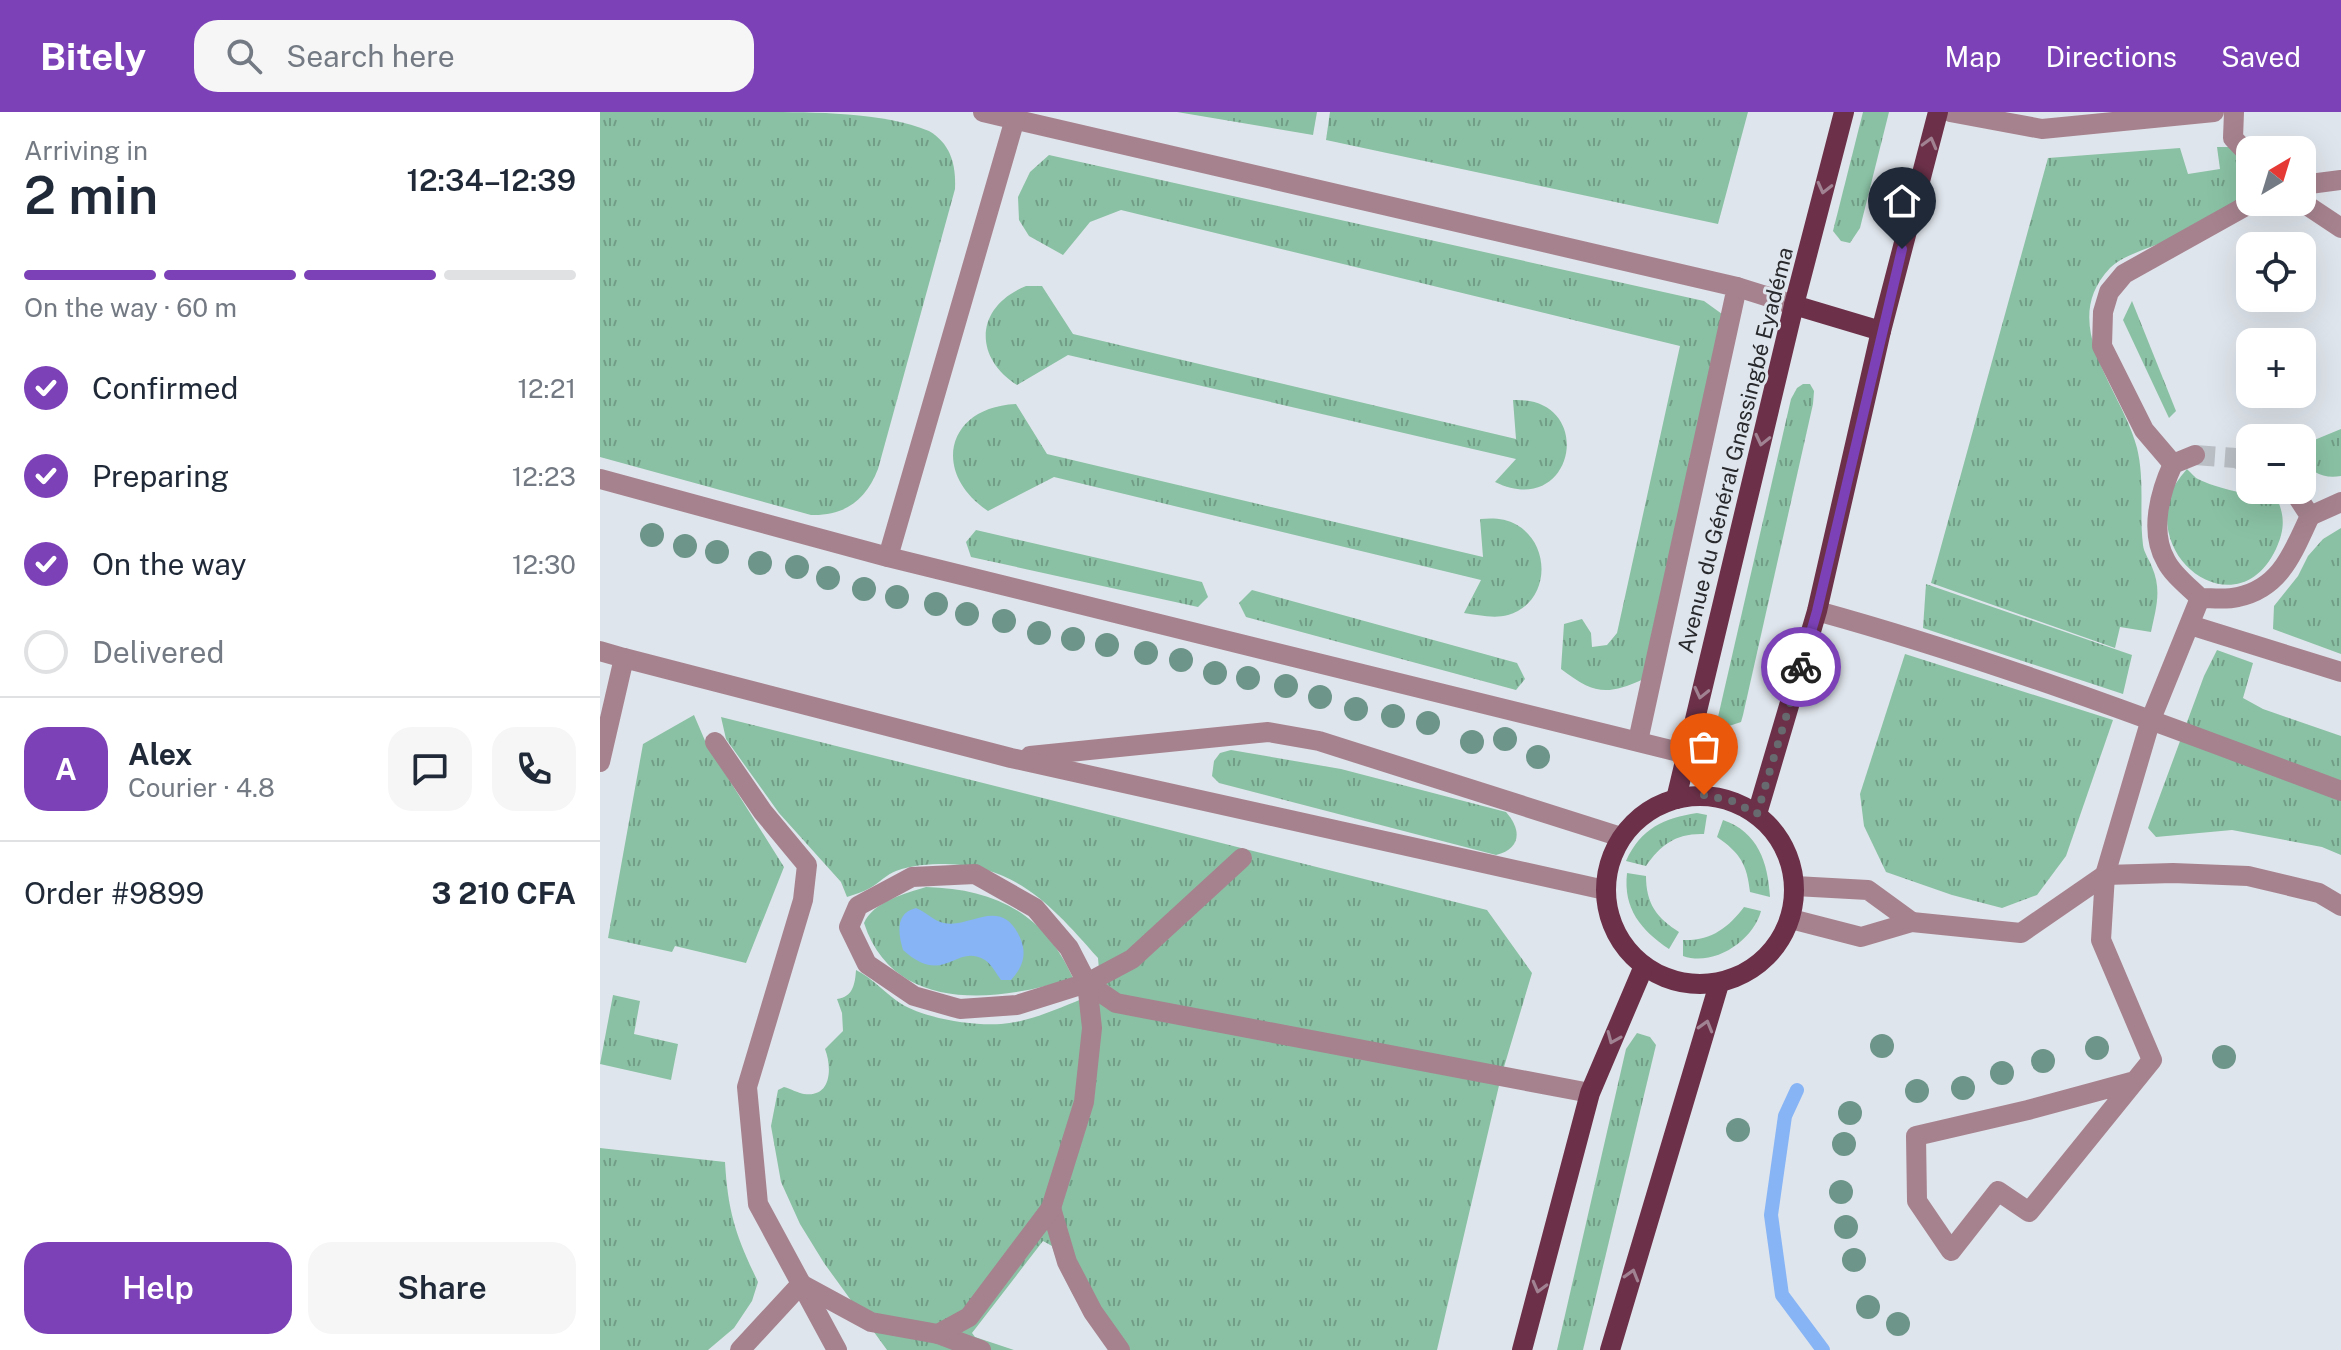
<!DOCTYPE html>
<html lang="en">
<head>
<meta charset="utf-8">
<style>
  :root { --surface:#fff; --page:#f6f6f7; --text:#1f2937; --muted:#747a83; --line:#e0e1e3; --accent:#7c41b7 }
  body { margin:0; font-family:"Public Sans",sans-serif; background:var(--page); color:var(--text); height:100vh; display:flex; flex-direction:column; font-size:30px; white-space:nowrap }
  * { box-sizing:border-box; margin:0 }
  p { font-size:26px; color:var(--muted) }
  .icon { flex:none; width:44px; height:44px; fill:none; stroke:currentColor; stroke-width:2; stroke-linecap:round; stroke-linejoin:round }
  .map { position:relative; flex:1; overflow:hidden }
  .drawer { display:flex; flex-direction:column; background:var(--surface); width:600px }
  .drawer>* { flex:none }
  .needle { width:52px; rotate:38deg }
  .fabs { position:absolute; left:1636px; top:24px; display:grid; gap:16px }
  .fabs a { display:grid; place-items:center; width:80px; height:80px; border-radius:16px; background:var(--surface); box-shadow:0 8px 32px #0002; font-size:40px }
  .pin { position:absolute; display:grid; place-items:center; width:68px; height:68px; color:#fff; margin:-82px -34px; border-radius:50% 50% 50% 0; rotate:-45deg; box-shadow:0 0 8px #0007 }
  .pin .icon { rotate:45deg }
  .courier { position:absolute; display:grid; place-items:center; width:80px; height:80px; margin:-40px; border:6px solid #7c41b7; border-radius:50%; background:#fff; color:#222; box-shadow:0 2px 10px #0007 }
  .summary em { font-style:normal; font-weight:600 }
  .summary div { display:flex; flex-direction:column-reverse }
  .summary { display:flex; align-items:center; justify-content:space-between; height:136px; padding:0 24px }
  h1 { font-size:52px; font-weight:600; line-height:60px }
  .bar { display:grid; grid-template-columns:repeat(4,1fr); gap:12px 8px; align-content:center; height:96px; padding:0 24px }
  .bar i { height:10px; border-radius:6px; background:var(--line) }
  .bar .selected { background:var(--accent) }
  .bar p { grid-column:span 4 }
  .line { display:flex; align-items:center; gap:20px; padding:0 24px; border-top:2px solid var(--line) }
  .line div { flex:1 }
  .round { display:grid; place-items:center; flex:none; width:84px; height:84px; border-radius:24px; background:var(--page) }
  ol { padding:0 24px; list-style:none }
  li { display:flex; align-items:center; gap:24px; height:88px }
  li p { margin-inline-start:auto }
  li .icon { padding:8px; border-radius:50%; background:var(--accent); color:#fff; stroke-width:4 }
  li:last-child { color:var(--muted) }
  li i { width:44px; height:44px; border:4px solid var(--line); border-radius:50% }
  .button { display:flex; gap:16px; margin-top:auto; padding:16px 24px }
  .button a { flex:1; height:92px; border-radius:24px; background:var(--accent); color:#fff; font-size:32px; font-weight:600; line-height:92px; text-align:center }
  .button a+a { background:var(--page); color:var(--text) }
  header { display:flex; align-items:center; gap:48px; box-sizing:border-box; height:112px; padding:0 40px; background:var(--accent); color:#fff }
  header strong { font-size:38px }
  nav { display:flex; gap:44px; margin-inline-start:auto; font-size:28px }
  .search { width:560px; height:72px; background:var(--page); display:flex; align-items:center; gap:20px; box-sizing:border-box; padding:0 28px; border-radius:24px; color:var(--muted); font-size:30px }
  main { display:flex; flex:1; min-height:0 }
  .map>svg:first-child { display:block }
  .grass { fill:url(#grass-tufts) }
  .water { fill:#87b4f5 }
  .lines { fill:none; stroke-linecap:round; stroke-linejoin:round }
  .stream { stroke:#87b4f5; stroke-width:14 }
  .minor-tunnel { stroke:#babfc6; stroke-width:20; stroke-dasharray:20 10; stroke-linecap:butt }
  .minor { stroke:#a6828e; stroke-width:20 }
  .major { stroke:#6c3149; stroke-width:20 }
  .tree { fill:#6d9589 }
  .oneway { stroke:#a08292 }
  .done { stroke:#676b6f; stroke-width:8; stroke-dasharray:0 14.4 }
  .route { stroke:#7c41b7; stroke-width:10 }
  .labels { text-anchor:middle; stroke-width:6; stroke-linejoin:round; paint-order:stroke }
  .street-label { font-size:22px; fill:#27292c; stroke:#dfe5ec }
</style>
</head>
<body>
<header>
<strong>Bitely</strong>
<div class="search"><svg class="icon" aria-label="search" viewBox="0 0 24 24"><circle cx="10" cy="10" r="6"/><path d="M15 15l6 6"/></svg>Search here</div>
<nav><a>Map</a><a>Directions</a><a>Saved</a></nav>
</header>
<main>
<section class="drawer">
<div class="summary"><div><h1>2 min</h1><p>Arriving in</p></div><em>12:34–12:39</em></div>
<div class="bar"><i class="selected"></i><i class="selected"></i><i class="selected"></i><i></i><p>On the way · 60 m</p></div>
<ol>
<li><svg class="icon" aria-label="check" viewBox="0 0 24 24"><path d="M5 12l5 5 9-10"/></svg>Confirmed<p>12:21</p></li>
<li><svg class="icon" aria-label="check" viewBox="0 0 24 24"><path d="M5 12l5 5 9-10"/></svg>Preparing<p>12:23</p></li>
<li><svg class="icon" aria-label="check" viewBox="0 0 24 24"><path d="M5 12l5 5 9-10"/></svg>On the way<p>12:30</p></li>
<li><i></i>Delivered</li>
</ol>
<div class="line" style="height:144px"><b class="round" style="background:var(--accent);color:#fff">A</b><div><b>Alex</b><p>Courier · 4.8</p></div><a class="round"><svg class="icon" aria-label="chat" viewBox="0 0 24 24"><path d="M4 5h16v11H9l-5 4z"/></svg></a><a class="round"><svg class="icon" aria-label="phone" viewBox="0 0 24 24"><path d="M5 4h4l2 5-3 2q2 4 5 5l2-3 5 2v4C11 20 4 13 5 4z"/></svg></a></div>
<div class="line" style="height:104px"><div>Order #9899</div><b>3 210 CFA</b></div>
<div class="button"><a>Help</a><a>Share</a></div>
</section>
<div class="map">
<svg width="1741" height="1238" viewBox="0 0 1741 1238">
  <defs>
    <pattern id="grass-tufts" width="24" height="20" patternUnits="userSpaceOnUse" patternTransform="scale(2)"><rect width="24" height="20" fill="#8ac1a4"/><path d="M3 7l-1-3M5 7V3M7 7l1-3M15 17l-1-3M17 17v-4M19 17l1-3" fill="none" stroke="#719d86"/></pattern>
  </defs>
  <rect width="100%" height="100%" fill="#dfe5ec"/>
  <g class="grass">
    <path d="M0 0C53 0 107 0 160 0 212 0 283 0 329 19 351 32 356 53 355 77L278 357C266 388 245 404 211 403L0 345Z"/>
    <polygon points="577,0 717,0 713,23"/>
    <polygon points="730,0 1148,0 1118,112 726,28"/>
    <polygon points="1263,0 1289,0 1260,116 1250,131 1241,129 1233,119"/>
    <path d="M1617 35H1634L1645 68 1639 88C1614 102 1590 117 1565 129 1548 137 1523 143 1510 156 1456 213 1523 279 1537 336 1545 369 1539 400 1543 433 1544 441 1549 447 1552 455 1562 478 1556 496 1551 520L1520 515 1515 536 1331 471 1448 46 1580 36 1588 62 1620 57Z"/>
    <path d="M449 43 1104 189 1122 202 1044 567C1006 584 994 582 961 557L964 512 982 507 991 521 992 535 1007 533 1017 521 1080 234 521 98 490 110 463 143 429 124 419 108 418 85 430 60Z"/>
    <path d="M426 174H442L473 222 916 327 913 288C998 284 975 409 895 370L916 347 468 243 417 273C372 244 376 194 426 174Z"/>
    <polygon points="1532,189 1576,299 1569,306 1523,208"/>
    <polygon points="1203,272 1210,272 1214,279 1213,292 1143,603 1141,610 1126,615 1118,605 1191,287 1197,276"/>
    <path d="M416 292 447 342 883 445 880 407C893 406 905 406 917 413 952 433 950 491 908 503 894 507 878 503 864 501L881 468 454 365 388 399C331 361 346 295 416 292Z"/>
    <path d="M1741 317V364C1724 367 1710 361 1702 346L1707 331Z"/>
    <path d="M1587 357C1588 358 1595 365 1596 366 1609 374 1662 388 1676 384 1685 404 1685 417 1676 437 1639 516 1542 450 1573 377 1576 370 1582 363 1587 357Z"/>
    <polygon points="1741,416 1741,542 1673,517 1674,494 1698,464 1708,444 1723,427"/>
    <polygon points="376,418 602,470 608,485 598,495 371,445 366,430"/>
    <polygon points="1326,472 1532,543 1523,582 1323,516"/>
    <polygon points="652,478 917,551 925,567 916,578 646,505 639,491"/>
    <polygon points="1617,538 1653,551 1643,586 1663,597 1741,624 1741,743 1722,735 1632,718 1556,725 1548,716 1604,564"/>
    <polygon points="1305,542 1513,608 1466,744 1437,783 1402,796 1352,783 1286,760 1264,714 1260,682"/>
    <polygon points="94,603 106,631 184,755 146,851 75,834 72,840 8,826 43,632"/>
    <path d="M121 605 887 798 932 861 901 965 837 1238H509C486 1205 464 1173 452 1134L443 1129 372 1221 375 1225 414 1238H287L224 1151 200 1112 181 1070 171 1014 178 978 184 975C191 977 198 981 204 982 232 986 232 955 225 937L243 919 242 901 237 887C253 885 255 872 256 858 273 866 287 884 305 894 330 907 373 914 401 912 430 910 462 895 489 884L499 858 498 846C454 796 417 753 345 752 329 752 311 753 296 759 287 762 279 771 270 776 263 780 255 782 247 785L241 770 179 701 126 627Z"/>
    <path d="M631 638 741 657 906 700C922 718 921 737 896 743L619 671 612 664 614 649 620 641Z"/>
    <path d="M1097 701 1107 703 1104 722C1077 721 1061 732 1046 754L1026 749C1041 716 1064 706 1097 701Z"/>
    <path d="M1123 708C1158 720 1168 750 1170 785L1150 780C1147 752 1140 741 1117 725Z"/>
    <path d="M1027 761 1046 764C1046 792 1057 806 1079 820L1069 837C1041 818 1023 797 1027 761Z"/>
    <path d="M326 775C395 777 444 801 473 866 400 890 294 903 264 811 273 790 306 781 326 775Z"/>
    <path d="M1144 795 1161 799C1153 829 1114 855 1083 844V828C1111 829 1128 816 1144 795Z"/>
    <polygon points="13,883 40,889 34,922 78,932 71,968 0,952"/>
    <polygon points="1037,921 1050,925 1056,933 983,1238 957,1238 1026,937"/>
    <path d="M0 1036 125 1050C128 1101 136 1124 158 1170L152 1189 134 1216 108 1238H0Z"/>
  </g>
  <path class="water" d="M316 796C326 800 334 809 344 811 371 817 402 782 421 828 427 844 422 856 411 868H401C396 861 392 853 385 848 355 830 345 876 303 838 298 821 295 801 316 796Z"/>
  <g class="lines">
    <polyline class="stream" points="1197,978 1185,1004 1171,1103 1182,1183 1223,1238"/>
    <polyline class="minor-tunnel" points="1595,343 1636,346 1650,352"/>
    <g class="minor">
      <polyline points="383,0 1137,175 1038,629"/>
      <polyline points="1350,0 1442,17 1614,0"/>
      <polyline points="1634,0 1633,26 1650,44"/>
      <polyline points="1702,73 1741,68"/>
      <polyline points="1702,90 1741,116"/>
      <polyline points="1137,175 1194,193"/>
      <path d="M1595 343 1573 352C1560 380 1549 420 1566 449 1573 463 1589 475 1600 486 1612 486 1626 488 1638 485 1681 476 1693 440 1710 404L1693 378"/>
      <polyline points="1573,352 1544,318 1502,234 1503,200 1509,180 1524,162 1653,90"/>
      <polyline points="0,367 288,445 1087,642"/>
      <polyline points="1710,404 1741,390"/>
      <polyline points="288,445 417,0"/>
      <path d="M1217 499C1395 548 1568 614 1741 679"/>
      <polyline points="1590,513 1741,560"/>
      <polyline points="0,539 24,546"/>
      <polyline points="115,630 163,700 207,753 203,788 147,975 158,1092 237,1238"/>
      <polyline points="430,644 668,620 719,629 1021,725"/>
      <polyline points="0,650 24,546 411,646 1005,778"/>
      <polyline points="1195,774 1268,778 1312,810"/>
      <polyline points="1191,807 1261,825 1312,810 1421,821 1505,763 1573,761 1648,764 1719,781 1741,794"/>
      <polyline points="487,871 516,891 990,981"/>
      <polyline points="1535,969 1428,998 1316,1024 1317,1089 1351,1139 1398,1079 1429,1100 1552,948 1501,828 1505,763 1551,607 1600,486"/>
      <polyline points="451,1096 467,1150 493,1200 520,1238"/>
      <polyline points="338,1222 381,1238"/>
      <polyline points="140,1238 201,1172 271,1210 338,1222 369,1205 451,1096 484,990 492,916 487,871 469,836 435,796 375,762 312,765 258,794 249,815 267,852 314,884 360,897 417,893 487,871 532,847 642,746"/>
    </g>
    <g class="major">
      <polyline points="1194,193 1281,219"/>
      <circle cx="1100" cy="778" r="94"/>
      <polyline points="1076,687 1194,193 1244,0"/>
      <polyline points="1157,702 1217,499 1281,219 1338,0"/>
      <polyline points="922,1238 990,981 1044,854"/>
      <polyline points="1010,1238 1119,872"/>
    </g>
  </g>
  <g class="tree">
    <circle cx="52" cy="423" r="12"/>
    <circle cx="85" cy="434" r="12"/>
    <circle cx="117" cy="440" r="12"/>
    <circle cx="160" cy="451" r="12"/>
    <circle cx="197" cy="455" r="12"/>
    <circle cx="228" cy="466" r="12"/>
    <circle cx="264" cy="477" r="12"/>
    <circle cx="297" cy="485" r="12"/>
    <circle cx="336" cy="492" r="12"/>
    <circle cx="367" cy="502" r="12"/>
    <circle cx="404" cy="509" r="12"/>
    <circle cx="439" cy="521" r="12"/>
    <circle cx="473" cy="527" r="12"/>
    <circle cx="507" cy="533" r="12"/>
    <circle cx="546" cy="541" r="12"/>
    <circle cx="581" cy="548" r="12"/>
    <circle cx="615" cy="561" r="12"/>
    <circle cx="648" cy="566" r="12"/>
    <circle cx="686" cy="574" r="12"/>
    <circle cx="720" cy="585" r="12"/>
    <circle cx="756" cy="597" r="12"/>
    <circle cx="793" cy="604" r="12"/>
    <circle cx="828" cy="611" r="12"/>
    <circle cx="905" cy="627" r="12"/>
    <circle cx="872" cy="630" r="12"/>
    <circle cx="938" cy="645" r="12"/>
    <circle cx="1282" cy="934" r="12"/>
    <circle cx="1497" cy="936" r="12"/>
    <circle cx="1624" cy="945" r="12"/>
    <circle cx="1443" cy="949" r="12"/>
    <circle cx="1402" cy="961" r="12"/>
    <circle cx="1363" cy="976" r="12"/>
    <circle cx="1317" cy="979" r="12"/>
    <circle cx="1250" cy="1001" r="12"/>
    <circle cx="1138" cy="1018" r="12"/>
    <circle cx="1244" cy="1032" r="12"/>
    <circle cx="1241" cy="1080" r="12"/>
    <circle cx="1246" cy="1115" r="12"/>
    <circle cx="1254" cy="1148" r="12"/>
    <circle cx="1268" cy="1195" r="12"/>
    <circle cx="1298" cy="1212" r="12"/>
  </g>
  <defs><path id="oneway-chevron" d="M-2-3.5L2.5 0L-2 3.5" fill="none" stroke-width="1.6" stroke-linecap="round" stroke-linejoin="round" transform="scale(2)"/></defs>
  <g class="oneway">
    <use href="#oneway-chevron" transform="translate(1330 31) rotate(-75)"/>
    <use href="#oneway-chevron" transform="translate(1224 76) rotate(104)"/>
    <use href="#oneway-chevron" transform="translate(1162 328) rotate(103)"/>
    <use href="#oneway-chevron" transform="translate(1101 581) rotate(103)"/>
    <use href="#oneway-chevron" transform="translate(1106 914) rotate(-74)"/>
    <use href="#oneway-chevron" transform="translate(1013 926) rotate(113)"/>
    <use href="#oneway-chevron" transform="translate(1032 1163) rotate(-74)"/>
    <use href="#oneway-chevron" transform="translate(939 1175) rotate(105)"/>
  </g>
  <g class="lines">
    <polyline class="done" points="1104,683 1132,689 1157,702 1201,555"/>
    <polyline class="route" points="1201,555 1217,499 1302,137"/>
  </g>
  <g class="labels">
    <g class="street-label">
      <text transform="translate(1135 338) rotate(-76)" y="8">Avenue du Général Gnassingbé Eyadéma</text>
    </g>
  </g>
</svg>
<div class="fabs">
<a><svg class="needle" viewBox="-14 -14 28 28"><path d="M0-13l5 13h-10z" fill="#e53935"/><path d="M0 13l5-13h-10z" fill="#747a83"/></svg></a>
<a><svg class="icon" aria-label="locate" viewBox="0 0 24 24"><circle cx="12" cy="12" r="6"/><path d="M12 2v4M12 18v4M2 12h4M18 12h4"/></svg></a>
<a>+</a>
<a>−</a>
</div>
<div class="pin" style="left:1104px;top:683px;background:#ea580c"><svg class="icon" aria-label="bag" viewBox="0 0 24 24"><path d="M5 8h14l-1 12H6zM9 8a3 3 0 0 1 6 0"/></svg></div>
<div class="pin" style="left:1302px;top:137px;background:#1f2937"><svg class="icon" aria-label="home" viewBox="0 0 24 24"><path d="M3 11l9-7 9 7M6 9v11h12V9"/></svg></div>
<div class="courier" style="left:1201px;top:555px"><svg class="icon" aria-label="bike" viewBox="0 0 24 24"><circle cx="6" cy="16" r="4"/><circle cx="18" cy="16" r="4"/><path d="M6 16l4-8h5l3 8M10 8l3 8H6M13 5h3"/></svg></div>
</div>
</main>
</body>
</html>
